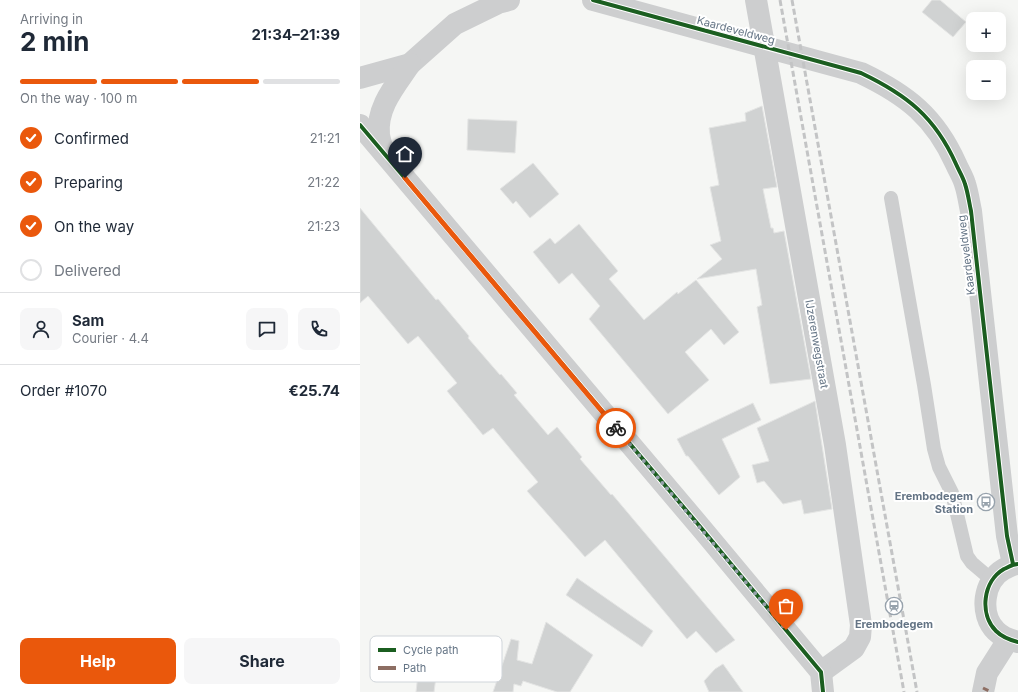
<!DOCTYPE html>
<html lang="en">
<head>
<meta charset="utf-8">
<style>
  :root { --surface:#fff; --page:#f6f6f7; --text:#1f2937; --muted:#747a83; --line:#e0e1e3; --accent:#ea580c }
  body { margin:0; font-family:Inter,sans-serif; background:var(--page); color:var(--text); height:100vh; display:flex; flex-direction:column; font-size:15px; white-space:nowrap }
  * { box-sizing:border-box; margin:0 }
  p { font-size:13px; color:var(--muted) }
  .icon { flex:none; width:22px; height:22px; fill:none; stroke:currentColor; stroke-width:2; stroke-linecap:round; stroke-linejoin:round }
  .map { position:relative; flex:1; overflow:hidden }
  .details { display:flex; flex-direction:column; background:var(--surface); width:360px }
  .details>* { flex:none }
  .tools { position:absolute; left:606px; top:12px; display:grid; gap:8px }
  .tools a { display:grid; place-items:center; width:40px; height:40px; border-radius:8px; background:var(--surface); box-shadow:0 4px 16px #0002; font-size:20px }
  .pin { position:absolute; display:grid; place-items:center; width:34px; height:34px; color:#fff; margin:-41px -17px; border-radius:50% 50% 50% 0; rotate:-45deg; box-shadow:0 0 4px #0007 }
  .pin .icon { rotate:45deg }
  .courier { position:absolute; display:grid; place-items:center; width:40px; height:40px; margin:-20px; border:3px solid #ea580c; border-radius:50%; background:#fff; color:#222; box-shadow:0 1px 5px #0007 }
  .head em { font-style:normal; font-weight:700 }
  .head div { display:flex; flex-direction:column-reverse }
  .head { display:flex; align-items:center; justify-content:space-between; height:68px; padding:0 20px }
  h1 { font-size:26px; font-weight:700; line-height:30px }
  .bar { display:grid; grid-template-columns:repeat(4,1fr); gap:6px 4px; align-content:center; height:48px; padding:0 20px }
  .bar i { height:5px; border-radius:3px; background:var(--line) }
  .bar .active { background:var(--accent) }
  .bar p { grid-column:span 4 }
  .line { display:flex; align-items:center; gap:10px; padding:0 20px; border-top:1px solid var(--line) }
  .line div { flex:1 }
  .round { display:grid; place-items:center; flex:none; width:42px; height:42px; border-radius:8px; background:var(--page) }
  ol { padding:0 20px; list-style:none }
  li { display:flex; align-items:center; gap:12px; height:44px }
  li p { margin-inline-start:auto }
  li .icon { padding:4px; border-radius:50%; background:var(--accent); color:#fff; stroke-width:4 }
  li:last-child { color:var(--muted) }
  li i { width:22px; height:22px; border:2px solid var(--line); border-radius:50% }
  .button { display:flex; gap:8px; margin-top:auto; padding:8px 20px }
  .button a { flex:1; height:46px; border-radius:8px; background:var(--accent); color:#fff; font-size:16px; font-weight:700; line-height:46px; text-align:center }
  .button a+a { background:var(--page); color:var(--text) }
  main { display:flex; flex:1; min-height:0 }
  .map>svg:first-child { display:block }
  .building { fill:#d0d2d2; stroke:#e4e5e4 }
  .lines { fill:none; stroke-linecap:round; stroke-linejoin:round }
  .service { stroke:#cdcecf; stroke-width:14 }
  .minor { stroke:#cdcecf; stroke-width:22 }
  .tertiary { stroke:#cdcecf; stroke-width:22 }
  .rail { stroke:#c3c4c5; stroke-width:3; stroke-dasharray:6 3; stroke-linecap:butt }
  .quiet { stroke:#8d6e63; stroke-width:3; stroke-dasharray:6 3; stroke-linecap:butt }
  .cycleway-casing { stroke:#fff; stroke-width:6 }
  .cycleway { stroke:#1b5e20; stroke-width:4 }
  .done { stroke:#97a2ac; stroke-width:4; stroke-dasharray:0 7.2 }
  .route { stroke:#ea580c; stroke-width:5 }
  .labels { text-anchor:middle; stroke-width:4; stroke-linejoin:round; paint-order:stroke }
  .street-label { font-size:11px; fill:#647485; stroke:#fff }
  .poi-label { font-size:11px; font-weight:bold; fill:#647485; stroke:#fff; text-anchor:end }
  .key { fill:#fff; stroke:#d0d5da; stroke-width:1 }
  .key-label { font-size:11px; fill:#647485 }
</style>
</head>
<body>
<main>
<section class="details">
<div class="head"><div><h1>2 min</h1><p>Arriving in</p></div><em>21:34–21:39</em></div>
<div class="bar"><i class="active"></i><i class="active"></i><i class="active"></i><i></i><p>On the way · 100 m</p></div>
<ol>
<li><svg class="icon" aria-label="check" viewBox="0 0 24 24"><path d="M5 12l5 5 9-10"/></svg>Confirmed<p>21:21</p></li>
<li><svg class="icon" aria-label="check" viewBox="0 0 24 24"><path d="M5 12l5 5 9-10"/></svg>Preparing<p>21:22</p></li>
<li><svg class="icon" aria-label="check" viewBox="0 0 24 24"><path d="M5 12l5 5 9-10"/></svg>On the way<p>21:23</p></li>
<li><i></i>Delivered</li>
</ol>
<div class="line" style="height:72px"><a class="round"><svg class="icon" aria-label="person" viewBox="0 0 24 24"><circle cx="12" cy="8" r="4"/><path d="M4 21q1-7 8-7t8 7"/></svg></a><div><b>Sam</b><p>Courier · 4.4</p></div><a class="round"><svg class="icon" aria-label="chat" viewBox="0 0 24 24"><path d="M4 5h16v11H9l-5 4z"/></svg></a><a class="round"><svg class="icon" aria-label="phone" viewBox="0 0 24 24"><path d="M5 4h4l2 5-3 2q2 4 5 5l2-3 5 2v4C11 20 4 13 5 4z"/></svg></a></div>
<div class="line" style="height:52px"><div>Order #1070</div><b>€25.74</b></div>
<div class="button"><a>Help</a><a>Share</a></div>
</section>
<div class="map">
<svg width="658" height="692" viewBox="0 0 658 692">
  <rect width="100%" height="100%" fill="#f5f6f4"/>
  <g class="building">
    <polygon points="572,0 580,0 606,22 593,37 562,12"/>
    <polygon points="402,106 417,187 403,189 411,228 413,228 414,233 424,231 451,379 410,384 397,307 402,305 396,269 337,279 362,259 350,245 361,241 350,187 359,185 349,128 386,121 385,113"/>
    <polygon points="108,119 157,121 155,153 107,150"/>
    <polygon points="173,163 199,194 170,218 156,201 153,204 140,189"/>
    <polygon points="0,208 76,300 78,299 109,336 108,338 140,375 141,374 157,393 154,395 188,435 197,427 222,457 220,459 251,495 252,494 375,640 356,653 336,631 327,639 245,540 225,557 167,491 178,482 157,457 133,428 123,435 87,391 97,383 58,336 48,344 8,296 0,303"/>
    <polygon points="219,224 258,271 249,279 284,320 317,292 318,294 336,280 379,332 364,345 351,329 325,352 349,380 308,414 229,319 240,306 212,273 199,284 173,252 190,238 195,244"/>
    <polygon points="455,401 472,509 444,514 441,500 423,504 404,481 397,483 392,465 409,461 397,428"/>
    <polygon points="393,403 401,420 362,439 380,477 359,495 328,456 326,456 317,439"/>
    <polygon points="217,578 293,631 282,647 206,595"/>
    <polygon points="186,622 233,655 210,692 197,692 163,681 161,686 154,684 153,692 133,692 151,639 159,641 157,660 172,664"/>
    <polygon points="60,656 78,662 74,692 56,692"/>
    <polygon points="363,664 383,692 349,692 344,681 355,669"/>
  </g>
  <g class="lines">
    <polyline class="service" points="531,198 564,385 574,449 579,467 592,493 607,556 612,563 632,580"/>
    <g class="minor">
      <polyline points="396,0 475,445 501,625 500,637 494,648 461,672"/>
      <polyline points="623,692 627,673 648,640"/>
    </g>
    <g class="tertiary">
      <path d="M233 0 501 73C547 95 575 117 596 164 599 171 603 177 605 184 608 193 609 202 611 211L647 536 653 564"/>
      <polyline points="0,78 50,64 95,24 138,3 149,0"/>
      <polyline points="0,125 342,529 461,672 463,692"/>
      <path d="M24 153C22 147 20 141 19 135 16 107 36 85 50 64"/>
      <path d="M658 564C652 564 649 567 644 569 623 581 619 614 636 631 642 637 650 640 658 642"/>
    </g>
    <g class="rail">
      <polyline points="420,0 544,692"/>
      <polyline points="432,0 557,692"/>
    </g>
    <polyline class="quiet" points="623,688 631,692"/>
    <defs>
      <g id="cycleway">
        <path d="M233 0 501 73C547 95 575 117 596 164 599 171 603 177 605 184 608 193 609 202 611 211L647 536 653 564"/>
        <polyline points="0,125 342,529 461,672 463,692"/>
        <path d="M658 564C652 564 649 567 644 569 623 581 619 614 636 631 642 637 650 640 658 642"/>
      </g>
    </defs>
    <use href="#cycleway" class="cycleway-casing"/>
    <use href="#cycleway" class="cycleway"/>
  </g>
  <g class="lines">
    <polyline class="done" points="256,428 426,630"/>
    <polyline class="route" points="45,178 256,428"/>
  </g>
  <defs>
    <symbol id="bus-ring" viewBox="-11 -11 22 22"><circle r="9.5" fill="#fff" stroke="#97a2ac" stroke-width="1.5"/><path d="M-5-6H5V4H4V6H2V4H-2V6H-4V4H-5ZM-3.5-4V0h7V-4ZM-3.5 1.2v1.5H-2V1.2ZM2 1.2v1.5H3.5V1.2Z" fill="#97a2ac"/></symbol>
    <symbol id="station-ring" viewBox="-11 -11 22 22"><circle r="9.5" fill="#fff" stroke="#97a2ac" stroke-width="1.5"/><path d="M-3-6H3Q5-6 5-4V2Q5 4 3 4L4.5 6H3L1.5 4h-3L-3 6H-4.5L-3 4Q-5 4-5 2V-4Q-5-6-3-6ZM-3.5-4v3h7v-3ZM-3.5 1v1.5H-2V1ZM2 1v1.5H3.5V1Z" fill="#97a2ac"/></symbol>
  </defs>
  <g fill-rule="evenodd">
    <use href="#bus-ring" x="616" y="492" width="20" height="20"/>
    <use href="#station-ring" x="524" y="596" width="20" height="20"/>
  </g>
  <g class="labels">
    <g class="street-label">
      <text transform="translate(376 30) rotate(15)" y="4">Kaardeveldweg</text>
      <text transform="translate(606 255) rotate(-97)" y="4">Kaardeveldweg</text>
      <text transform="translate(457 344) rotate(80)" y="4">IJzerenwegstraat</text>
    </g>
    <g class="poi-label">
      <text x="613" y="500">Erembodegem<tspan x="613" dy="13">Station</tspan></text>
      <text x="534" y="628" text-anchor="middle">Erembodegem</text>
    </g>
  </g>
  <rect x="10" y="636" width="132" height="46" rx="6" class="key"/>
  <rect x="18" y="648" width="18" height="4" fill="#1b5e20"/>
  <rect x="18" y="666" width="18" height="4" fill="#8d6e63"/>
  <g class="key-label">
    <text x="43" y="654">Cycle path</text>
    <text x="43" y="672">Path</text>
  </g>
</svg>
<div class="tools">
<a>+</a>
<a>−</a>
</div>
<div class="pin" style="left:426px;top:630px;background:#ea580c"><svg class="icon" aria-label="bag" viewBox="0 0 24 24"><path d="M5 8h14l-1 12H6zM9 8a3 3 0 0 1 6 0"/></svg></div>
<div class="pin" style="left:45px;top:178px;background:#1f2937"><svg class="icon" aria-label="home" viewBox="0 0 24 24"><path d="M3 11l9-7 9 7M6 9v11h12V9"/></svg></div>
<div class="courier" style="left:256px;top:428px"><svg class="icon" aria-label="bike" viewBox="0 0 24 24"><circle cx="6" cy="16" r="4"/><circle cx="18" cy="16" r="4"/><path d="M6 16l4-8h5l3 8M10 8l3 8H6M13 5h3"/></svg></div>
</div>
</main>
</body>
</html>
